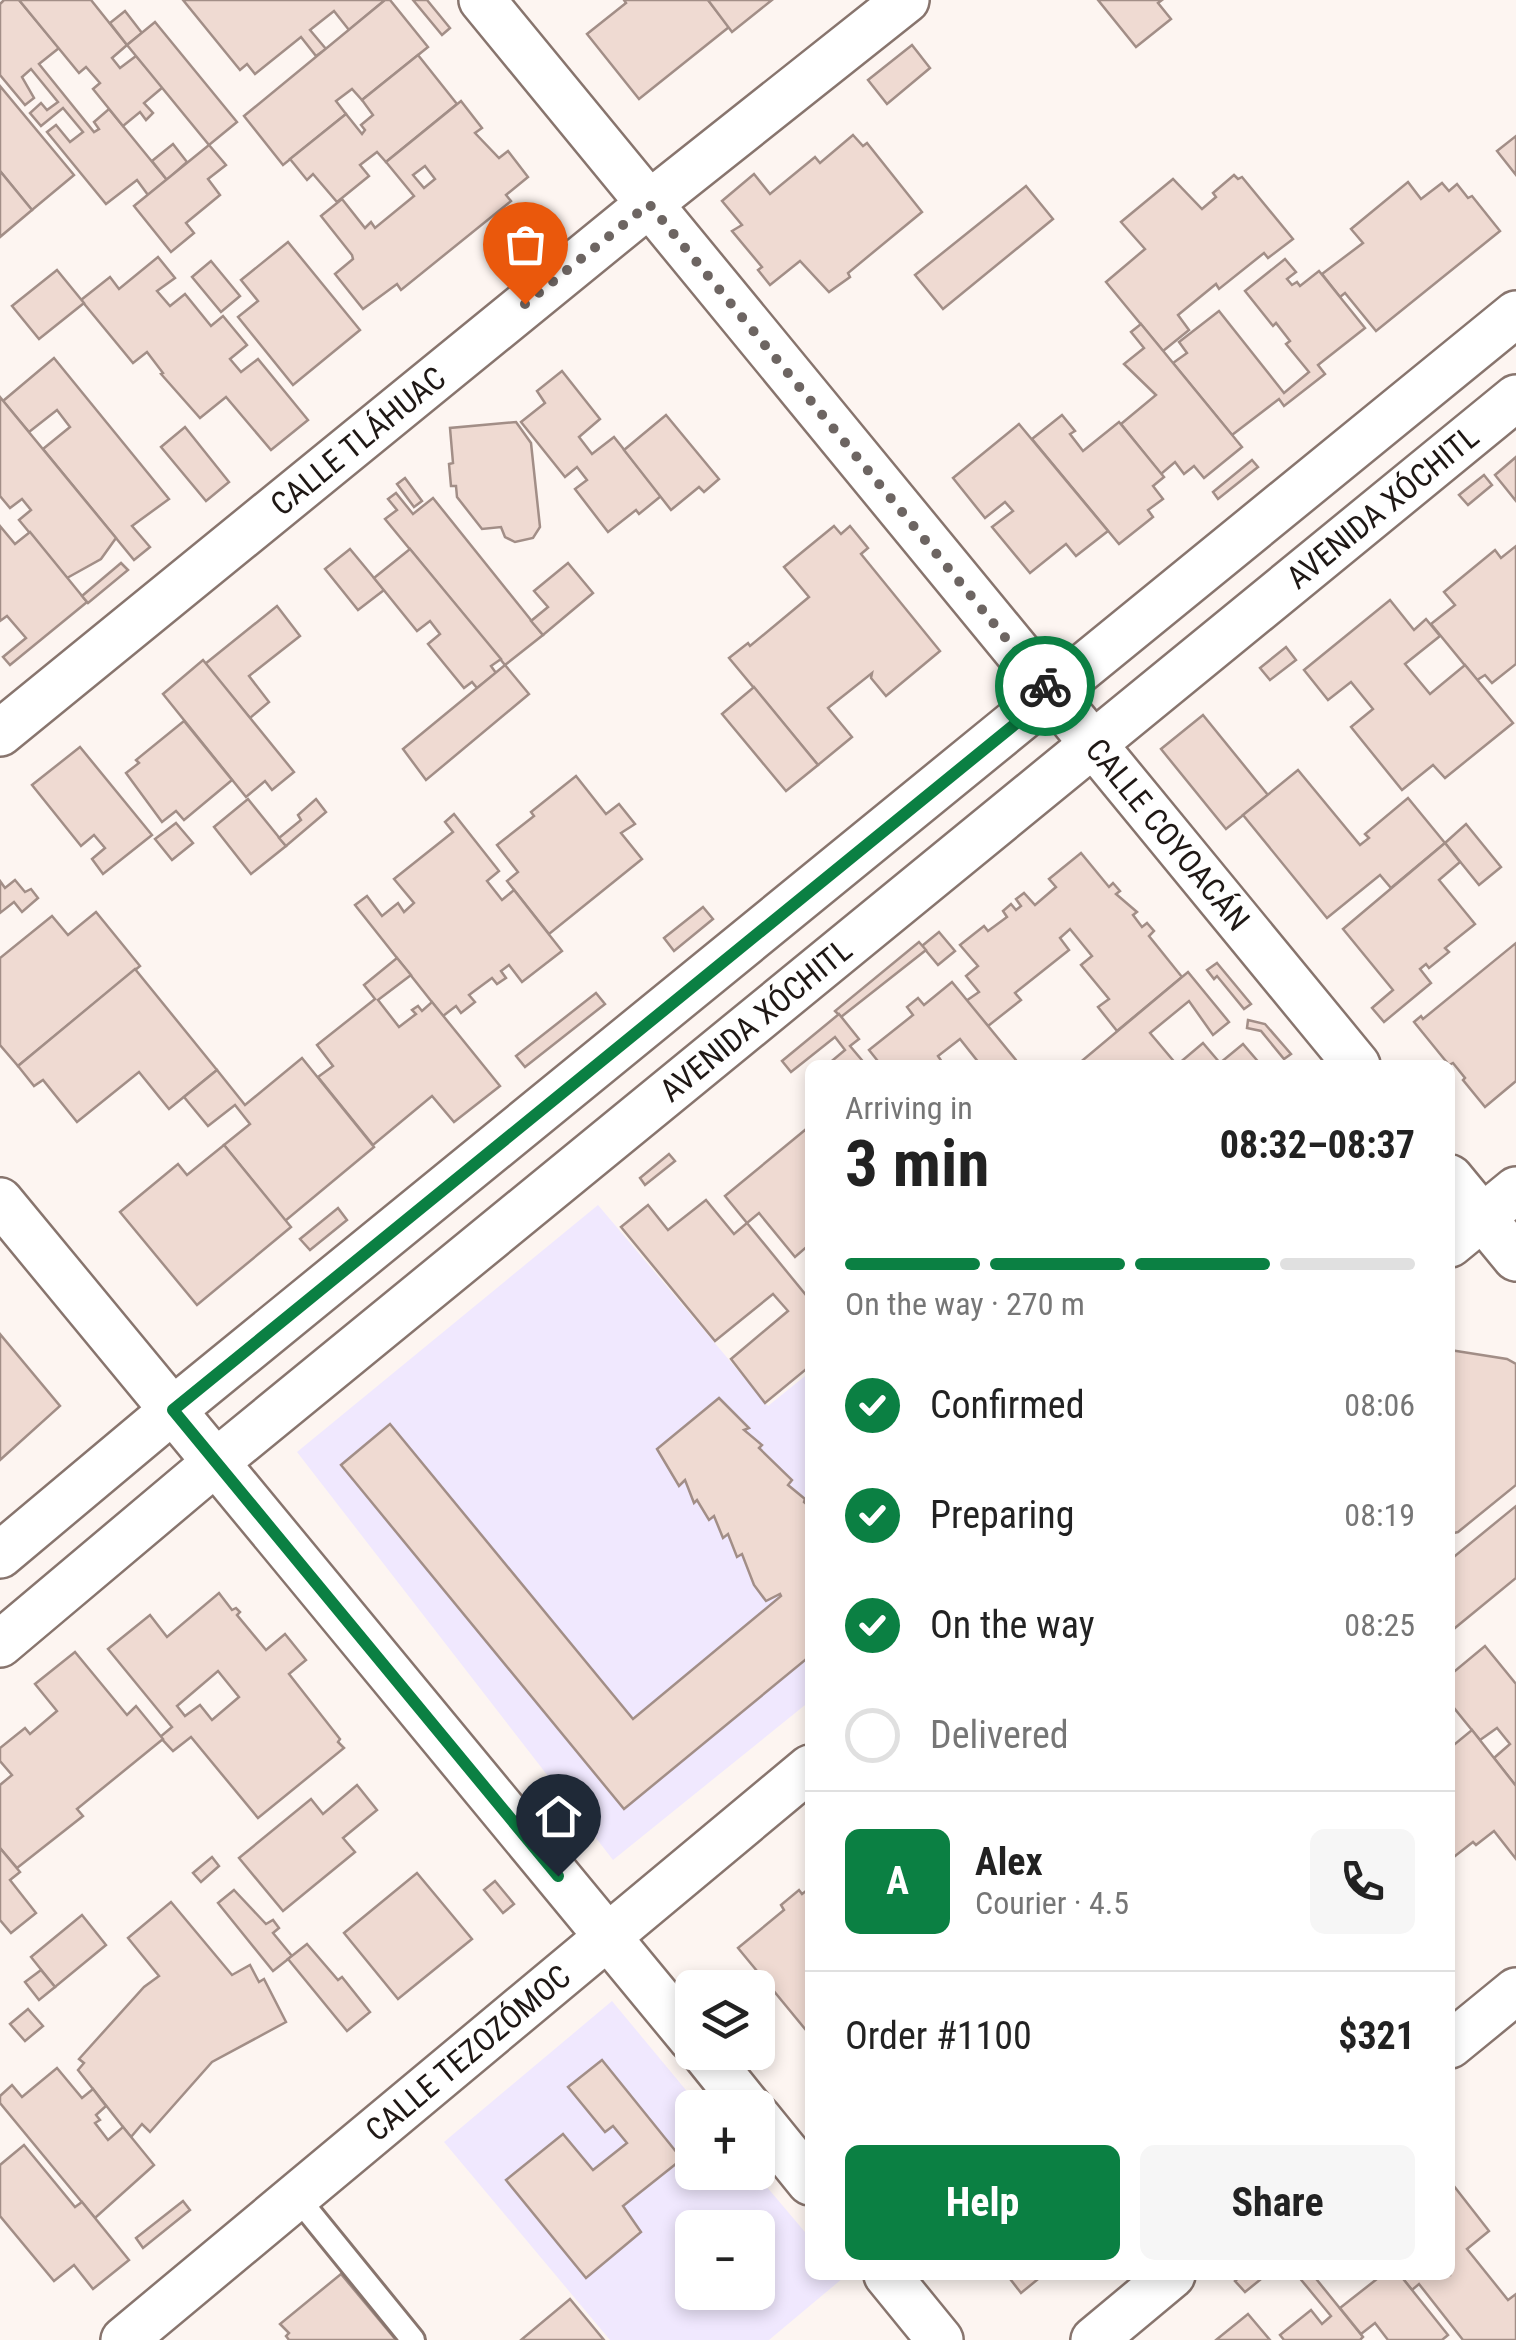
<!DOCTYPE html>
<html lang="en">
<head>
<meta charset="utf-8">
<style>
  :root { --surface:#fff; --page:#f6f6f6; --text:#222; --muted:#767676; --line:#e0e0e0; --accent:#0b8043 }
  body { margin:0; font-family:"Roboto Condensed",sans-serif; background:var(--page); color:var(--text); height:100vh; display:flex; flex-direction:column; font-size:38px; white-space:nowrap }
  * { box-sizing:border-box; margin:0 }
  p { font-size:32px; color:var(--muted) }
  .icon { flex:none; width:55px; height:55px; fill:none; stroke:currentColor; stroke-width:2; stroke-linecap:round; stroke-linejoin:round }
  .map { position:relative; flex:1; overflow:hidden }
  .side { position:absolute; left:805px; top:1060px; width:650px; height:1220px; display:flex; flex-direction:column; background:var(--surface); border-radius:15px; box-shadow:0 5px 15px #0003 }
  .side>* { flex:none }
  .tools { position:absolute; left:675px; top:1970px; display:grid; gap:20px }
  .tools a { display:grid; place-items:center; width:100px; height:100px; border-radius:15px; background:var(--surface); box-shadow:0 5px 15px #0003; font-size:50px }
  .pin { position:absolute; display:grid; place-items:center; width:85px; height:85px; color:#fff; margin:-102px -42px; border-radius:50% 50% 50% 0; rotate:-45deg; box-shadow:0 0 10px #0007 }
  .pin .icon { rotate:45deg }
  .courier { position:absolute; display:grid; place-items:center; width:100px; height:100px; margin:-50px; border:8px solid #0b8043; border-radius:50%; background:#fff; color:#222; box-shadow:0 2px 12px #0007 }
  .overview em { font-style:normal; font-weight:700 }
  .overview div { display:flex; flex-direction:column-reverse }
  .overview { display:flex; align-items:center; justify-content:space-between; height:170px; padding:0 40px }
  h1 { font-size:65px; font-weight:700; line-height:75px }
  .bar { display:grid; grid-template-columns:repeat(4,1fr); gap:15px 10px; align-content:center; height:120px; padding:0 40px }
  .bar i { height:12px; border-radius:8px; background:var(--line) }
  .bar .current { background:var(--accent) }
  .bar p { grid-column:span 4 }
  .line { display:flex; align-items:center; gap:25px; padding:0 40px; border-top:2px solid var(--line) }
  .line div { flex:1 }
  .round { display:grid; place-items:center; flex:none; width:105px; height:105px; border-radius:15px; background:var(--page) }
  ol { padding:0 40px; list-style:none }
  li { display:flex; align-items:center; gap:30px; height:110px }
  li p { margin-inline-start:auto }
  li .icon { padding:10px; border-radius:50%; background:var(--accent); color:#fff; stroke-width:4 }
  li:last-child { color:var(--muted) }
  li i { width:55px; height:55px; border:5px solid var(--line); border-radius:50% }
  .cta { display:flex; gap:20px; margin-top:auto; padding:20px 40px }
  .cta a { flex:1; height:115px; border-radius:15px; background:var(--accent); color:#fff; font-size:40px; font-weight:700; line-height:115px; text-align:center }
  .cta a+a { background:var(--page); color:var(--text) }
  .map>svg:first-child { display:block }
  .education { fill:#f0e8fe; fill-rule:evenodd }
  .building { fill:#efdad2; stroke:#a28e87; stroke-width:2.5; fill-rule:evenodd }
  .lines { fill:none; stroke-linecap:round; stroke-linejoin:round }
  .service-casing { stroke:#88756e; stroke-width:28 }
  .minor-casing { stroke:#88756e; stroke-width:50 }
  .service { stroke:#fff; stroke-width:22 }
  .minor { stroke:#fff; stroke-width:45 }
  .done { stroke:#6d6562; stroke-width:10; stroke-dasharray:0 18 }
  .route { stroke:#0b8043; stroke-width:12 }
  .labels { text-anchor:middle; stroke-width:8; stroke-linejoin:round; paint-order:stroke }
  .street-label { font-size:32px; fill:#1f1815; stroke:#fdf5f1 }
</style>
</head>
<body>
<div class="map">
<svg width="1516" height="2340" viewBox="0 0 1516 2340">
  <rect width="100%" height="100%" fill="#fdf5f1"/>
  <g class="education">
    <polygon points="598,1205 768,1406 810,1372 810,1701 613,1860 297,1452"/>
    <path d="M612 2001 700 2107 692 2108V2172L755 2173 810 2238V2275H841L843 2278 769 2340H610L444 2142ZM692 2228H758V2292H692Z"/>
  </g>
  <g class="building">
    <polygon points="4,0 19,0 59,48 39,64 94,132 99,129 94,122 109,109 167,180 148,195 137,180 106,204 47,132 56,125 70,142 83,132 63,108 41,126 30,113 41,103 47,110 58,102 31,69 22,77 34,98 25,105 0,75 0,4"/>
    <polygon points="19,0 91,0 127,45 112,58 120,68 136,56 163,87 144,103 153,113 146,120 140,112 123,126 93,89 100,83 86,67 79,73"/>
    <polygon points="183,0 385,0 349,30 334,11 310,30 326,49 316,56 301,37 255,74 247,64 240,70"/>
    <polygon points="385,0 390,0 428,47 362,100 352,89 336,101 346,114 283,165 244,116"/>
    <polygon points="413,0 427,0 450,28 442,35"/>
    <polygon points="624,0 708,0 729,27 639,99 587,34 626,3"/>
    <polygon points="708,0 772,0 732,32"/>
    <polygon points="1098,0 1162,0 1158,3 1171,19 1136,47"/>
    <polygon points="125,11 142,33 127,45 110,23"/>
    <polygon points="155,22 237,122 209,145 127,45"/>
    <polygon points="912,45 930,68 887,104 868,80"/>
    <polygon points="418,55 457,104 386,162 377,152 360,165 369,176 337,202 313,174 307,180 290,159 346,114 362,134 365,130 361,125 373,115 362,100"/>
    <polygon points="0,86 74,175 32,210 0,171"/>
    <path d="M461 101 482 128 475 133 499 158 508 151 528 177 506 195 511 201 401 290 397 284 363 309 335 274 353 259 352 255 321 216 342 199 365 228 371 222 375 228 414 196 386 162ZM425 166 435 179 424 188 413 175Z"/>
    <polygon points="853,135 863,146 867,143 922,212 848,273 850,277 829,292 800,261 770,285 758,270 762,267 732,231 742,225 722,201 754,174 770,194 815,157 820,163"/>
    <polygon points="1516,136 1516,175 1497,151"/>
    <polygon points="173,144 187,162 167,180 152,161"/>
    <polygon points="209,145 226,165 208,179 220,195 186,223 194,233 171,252 134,206"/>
    <polygon points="0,171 32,210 0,237"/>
    <polygon points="1234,175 1238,179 1242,177 1293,239 1268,258 1264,253 1219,289 1216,284 1178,315 1189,330 1163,351 1106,282 1145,249 1121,222 1173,179 1202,209 1216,197 1213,193"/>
    <polygon points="1408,182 1421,199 1442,183 1449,191 1457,184 1468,198 1472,196 1500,231 1376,331 1345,293 1340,297 1322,274 1363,243 1351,229"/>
    <polygon points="1026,186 1053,219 943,309 915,275"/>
    <polygon points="288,242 360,330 293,385 238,317 258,301 241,280"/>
    <polygon points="158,257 175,278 157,291 170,306 185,294 211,326 223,316 247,345 230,359 241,372 258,359 308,420 271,450 226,397 200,418 161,374 163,373 147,352 133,363 81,300 110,277 119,289"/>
    <polygon points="1285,259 1296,272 1287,279 1292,285 1297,282 1300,286 1319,271 1365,328 1318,365 1325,374 1284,406 1279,399 1232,435 1173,363 1187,353 1179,342 1219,311 1284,393 1309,372 1286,344 1290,341 1276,323 1273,326 1245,291"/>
    <polygon points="211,261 240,296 221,312 192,277"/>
    <polygon points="57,270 84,303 39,339 12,306"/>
    <polygon points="1141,324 1242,447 1204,478 1194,466 1184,474 1175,462 1161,474 1121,424 1156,395 1124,364 1144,348 1131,332"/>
    <polygon points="54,358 169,499 132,526 150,547 134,560 43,449 70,427 57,410 29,432 3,401"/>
    <polygon points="562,371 600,419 579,437 592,454 614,437 661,496 639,514 636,510 608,532 575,489 587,480 577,467 565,477 521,422 545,403 537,391"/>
    <polygon points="0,397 116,538 101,559 67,578 19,520 31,510 22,499 10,508 0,496"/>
    <polygon points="666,415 719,479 704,492 699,487 671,510 624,450"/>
    <polygon points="1062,415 1075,431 1070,434 1083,451 1119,422 1164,477 1153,486 1163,499 1148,510 1153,517 1119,544 1032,439"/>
    <polygon points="516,422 531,443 540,527 533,538 515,542 505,537 501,527 482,529 457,497 456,486 451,486 449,464 453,463 450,428"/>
    <polygon points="1019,424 1108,531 1076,556 1066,544 1030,573 992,527 1013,511 1005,502 985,518 953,478"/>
    <polygon points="185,427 229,482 206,501 161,447"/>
    <polygon points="1516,457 1516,501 1495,475"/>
    <polygon points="1252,460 1258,467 1218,499 1213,492"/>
    <polygon points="1484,475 1492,485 1468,505 1459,495"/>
    <polygon points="405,478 422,501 414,507 397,484"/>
    <polygon points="396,493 413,514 433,498 543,635 505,665 385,519 397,510 388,499"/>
    <polygon points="0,526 15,544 30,532 87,602 10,665 3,657 26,638 7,616 0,621"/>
    <polygon points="834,526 841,534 850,526 868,548 861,554 940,651 886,696 871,678 872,673 828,708 852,737 818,765 729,658 748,643 750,646 809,597 784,567"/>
    <polygon points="1516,546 1516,664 1492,683 1485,675 1477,680 1431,624 1455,605 1444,592 1495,550 1501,558"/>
    <polygon points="350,549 384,590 358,610 325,569"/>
    <polygon points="410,549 501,659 491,666 496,673 477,688 472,682 464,688 428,644 440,634 430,621 417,631 374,578"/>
    <polygon points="121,563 128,570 88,603 82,596"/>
    <polygon points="568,563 593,593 543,635 531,621 548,607 534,591"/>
    <polygon points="1390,600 1414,630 1426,619 1440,636 1405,664 1430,694 1465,665 1513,723 1445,778 1433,765 1402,790 1351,727 1373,709 1351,682 1328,700 1304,670"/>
    <polygon points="277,606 300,636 249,676 269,702 250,718 205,664"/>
    <polygon points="1286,647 1296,660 1270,680 1260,668"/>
    <polygon points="203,660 294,772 272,790 265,781 246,797 163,694"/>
    <polygon points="505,665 529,694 426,780 403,749"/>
    <polygon points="754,687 818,765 786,791 722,714"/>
    <polygon points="1203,715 1268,795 1226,829 1161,749"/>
    <polygon points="184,721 232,780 184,820 176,811 162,822 126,773 139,763 136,760"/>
    <polygon points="80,747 152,835 103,874 92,859 105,848 94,835 81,846 32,785"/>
    <polygon points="1298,770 1360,845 1369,838 1365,834 1408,798 1445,843 1391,888 1380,875 1327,918 1243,815"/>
    <polygon points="576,776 606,814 619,804 635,824 621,833 642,859 549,934 507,881 518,872 497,845 534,816 531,812"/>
    <polygon points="248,799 286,846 251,874 214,827"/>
    <polygon points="316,799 326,812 286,846 279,838 301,820 298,815"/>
    <polygon points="454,814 499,871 487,881 502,900 514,890 562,951 522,982 509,965 501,971 506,978 497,984 492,978 469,995 475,1002 461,1013 456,1006 443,1016 355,905 367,896 382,916 398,903 404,912 414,903 394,879 453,832 445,822"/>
    <polygon points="176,823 193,843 172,860 155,839"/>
    <polygon points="1466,824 1501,867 1479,885 1445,843"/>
    <polygon points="1445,843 1460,862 1439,880 1475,924 1445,948 1449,952 1429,968 1426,964 1420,969 1431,983 1384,1022 1372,1008 1393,990 1343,929"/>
    <polygon points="1081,853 1109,887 1113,883 1120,891 1116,894 1137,912 1133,915 1142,927 1147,923 1154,931 1149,936 1182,977 1117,1031 1098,1007 1109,999 1081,965 1092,956 1070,929 1060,938 1069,950 1015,993 1021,1000 988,1026 966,1001 979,992 966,976 978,966 960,945 984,926 988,931 1007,917 1003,911 1011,904 1016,910 1021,906 1016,899 1024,893 1035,905 1056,887 1049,879"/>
    <polygon points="15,880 25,892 31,889 38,898 22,912 14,902 0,913 0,881 5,888"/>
    <polygon points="703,907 713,919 674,951 664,938"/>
    <polygon points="96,912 140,966 18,1066 0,1045 0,958 52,916 68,935"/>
    <polygon points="939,932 955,951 938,965 922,946"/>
    <polygon points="919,942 926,950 841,1017 835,1011"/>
    <polygon points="1516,943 1516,1081 1485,1107 1463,1080 1465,1078 1453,1063 1449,1065 1414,1022 1421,1016 1423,1019"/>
    <polygon points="397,958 411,975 378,1000 399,1027 416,1014 412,1010 418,1006 422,1011 432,1002 500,1086 454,1122 432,1096 373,1145 318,1077 333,1066 317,1045 375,999 364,985"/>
    <polygon points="1217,963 1251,1004 1244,1009 1217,976 1214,979 1207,970"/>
    <polygon points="135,969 217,1070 169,1109 139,1072 77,1122 43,1080 34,1086 18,1066"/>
    <polygon points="1188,972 1229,1022 1213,1035 1189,1001 1150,1033 1177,1065 1077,1065"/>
    <polygon points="952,982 1020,1065 977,1065 979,1063 960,1039 938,1056 944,1065 881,1065 869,1050 913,1015 907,1007 918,998 924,1005"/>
    <polygon points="596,993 605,1004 525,1067 516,1056"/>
    <polygon points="839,1014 859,1039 850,1046 866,1065 827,1065 845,1050 835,1037 791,1072 782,1061"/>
    <polygon points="1248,1020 1265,1024 1291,1054 1284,1059 1261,1031 1247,1028"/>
    <polygon points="1203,1043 1220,1063 1243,1044 1261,1065 1177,1065"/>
    <polygon points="302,1058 374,1147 285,1221 224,1145 250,1124 235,1105 208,1126 184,1097 217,1070 245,1105"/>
    <polygon points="805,1130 810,1135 810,1244 795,1257 759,1213 747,1223 725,1196"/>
    <polygon points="224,1145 291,1227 197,1305 120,1212 178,1164 187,1175"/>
    <polygon points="669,1154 675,1161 645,1185 640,1178"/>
    <polygon points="706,1200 734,1234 747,1223 810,1300 810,1366 765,1403 731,1359 788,1311 773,1294 715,1341 621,1227 648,1205 668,1230"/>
    <polygon points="338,1208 347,1220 310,1250 300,1239"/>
    <polygon points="0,1334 60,1406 0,1460"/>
    <polygon points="1450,1350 1507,1359 1516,1364 1516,1485 1458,1532 1450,1534"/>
    <polygon points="719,1398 749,1428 744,1430 762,1445 759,1448 792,1480 788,1485 805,1499 804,1502 810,1507 810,1656 624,1809 341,1465 390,1424 633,1719 781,1596 780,1594 766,1601 754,1585 742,1554 737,1557 728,1534 723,1538 714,1516 709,1520 697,1500 694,1503 685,1480 679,1486 657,1449"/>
    <polygon points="1516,1506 1516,1578 1450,1632 1450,1560"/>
    <path d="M219 1593 232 1610 236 1608 240 1612 237 1615 266 1650 285 1634 306 1660 289 1674 340 1739 338 1742 344 1748 258 1818 191 1737 173 1751 160 1737 172 1727 108 1649 150 1615 167 1637ZM218 1671 239 1697 212 1720 200 1705 185 1716 177 1706Z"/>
    <polygon points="1485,1646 1516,1684 1516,1786 1494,1758 1510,1744 1497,1728 1480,1740 1450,1703 1450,1675"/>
    <polygon points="75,1652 127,1715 136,1706 163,1739 77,1809 83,1816 17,1868 0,1848 0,1785 12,1775 0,1761 0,1748 25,1728 30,1734 57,1711 35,1684"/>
    <polygon points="1472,1730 1516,1786 1516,1859 1494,1831 1476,1845 1473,1842 1450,1860 1450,1748"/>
    <polygon points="357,1785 377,1810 343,1838 355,1852 283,1911 239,1858 311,1799 323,1814"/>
    <polygon points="0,1848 20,1872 10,1880 36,1913 11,1933 0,1920"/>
    <polygon points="212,1857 219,1866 201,1882 193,1873"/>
    <polygon points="417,1873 472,1939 398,1999 344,1933"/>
    <polygon points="495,1881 514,1904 503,1913 484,1890"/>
    <polygon points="810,1888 810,2035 768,1984 760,1991 749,1977 757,1971 738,1948 784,1910 781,1905 799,1890 802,1894"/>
    <polygon points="234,1890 266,1924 273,1920 279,1928 273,1933 292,1956 273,1971 218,1903"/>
    <polygon points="171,1902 232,1975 250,1965 259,1982 264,1979 286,2022 212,2062 150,2132 142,2124 131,2137 78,2070 84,2063 79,2059 144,1987 159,1976 128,1938"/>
    <polygon points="82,1915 106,1945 55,1987 31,1957"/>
    <polygon points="307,1944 338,1980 342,1977 370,2012 347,2031 288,1959"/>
    <polygon points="41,1970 55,1987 39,2000 25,1982"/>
    <polygon points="28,2009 43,2026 25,2041 10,2024"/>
    <polygon points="602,2060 682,2159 623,2206 641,2232 586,2278 506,2180 563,2134 593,2170 627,2143 613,2126 605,2132 568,2087"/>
    <polygon points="57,2068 82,2098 93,2089 106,2106 96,2115 100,2120 95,2123 108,2140 123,2127 154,2165 95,2218 0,2103 0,2096 12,2085 22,2097"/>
    <polygon points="24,2145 75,2207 82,2202 129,2260 93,2289 74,2265 54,2281 0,2216 0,2165"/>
    <polygon points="1450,2181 1489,2231 1467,2249 1508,2300 1516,2294 1516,2340 1463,2340 1419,2284 1412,2290 1400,2275 1450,2275"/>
    <polygon points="183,2201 190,2210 143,2248 136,2238"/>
    <polygon points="341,2274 396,2340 289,2340 286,2336 289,2333 280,2324"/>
    <polygon points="1007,2275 1043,2275 1021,2293"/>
    <polygon points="1242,2275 1266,2275 1245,2292 1235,2281"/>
    <polygon points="1313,2275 1363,2337 1360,2340 1284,2340 1280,2335 1311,2310 1322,2324 1331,2316 1298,2276"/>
    <polygon points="1382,2275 1400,2275 1448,2335 1442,2340 1388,2340 1375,2323 1361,2334 1340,2308"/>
    <polygon points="570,2299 604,2340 521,2340"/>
    <polygon points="1248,2314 1270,2340 1216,2340"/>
  </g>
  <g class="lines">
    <defs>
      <polyline id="service" points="296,2196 413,2340"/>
      <g id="minor">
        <path id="s1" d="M482 0 1357 1065"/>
        <path id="s2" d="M0 733 649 204 906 0"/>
        <polyline points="1450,1178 1516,1258"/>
        <polyline points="0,1201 692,2039"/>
        <polyline points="1450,1244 1516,1190"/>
        <polyline points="0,1555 173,1410 1516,314"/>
        <path id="s3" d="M0 1644 216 1462 1516 398"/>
        <polyline points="1450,2045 1516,1991"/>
        <polyline points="704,2052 749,2108"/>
        <polyline points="758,2118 810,2182"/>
        <polyline points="887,2275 940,2340"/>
        <path id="s4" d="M124 2340 810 1768"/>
        <polyline points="1094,2340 1172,2275"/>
      </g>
    </defs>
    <use href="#service" class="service-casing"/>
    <use href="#minor" class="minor-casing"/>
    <use href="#service" class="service"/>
    <use href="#minor" class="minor"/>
  </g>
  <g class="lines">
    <polyline class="done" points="525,304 649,204 1045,686"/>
    <polyline class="route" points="558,1876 173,1410 1052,694 1045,686"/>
  </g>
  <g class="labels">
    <g class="street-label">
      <text dy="11" stroke="none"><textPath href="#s2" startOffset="462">CALLE TLÁHUAC</textPath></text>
      <text dy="11" stroke="none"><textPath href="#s3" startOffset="1790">AVENIDA XÓCHITL</textPath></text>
      <text dy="11" stroke="none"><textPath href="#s1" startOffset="1080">CALLE COYOACÁN</textPath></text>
      <text dy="11" stroke="none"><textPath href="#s3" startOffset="980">AVENIDA XÓCHITL</textPath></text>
      <text dy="11" stroke="none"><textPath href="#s4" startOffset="448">CALLE TEZOZÓMOC</textPath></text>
    </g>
  </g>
</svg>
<div class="tools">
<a><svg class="icon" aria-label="layers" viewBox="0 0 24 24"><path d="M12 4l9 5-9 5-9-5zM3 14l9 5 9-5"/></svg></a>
<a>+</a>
<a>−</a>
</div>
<div class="pin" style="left:525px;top:304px;background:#ea580c"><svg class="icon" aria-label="bag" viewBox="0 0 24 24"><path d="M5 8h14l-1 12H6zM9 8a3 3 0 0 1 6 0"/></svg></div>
<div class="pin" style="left:558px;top:1876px;background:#1f2937"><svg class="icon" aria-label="home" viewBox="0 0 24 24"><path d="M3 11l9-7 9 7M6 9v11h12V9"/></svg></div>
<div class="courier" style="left:1045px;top:686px"><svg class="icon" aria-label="bike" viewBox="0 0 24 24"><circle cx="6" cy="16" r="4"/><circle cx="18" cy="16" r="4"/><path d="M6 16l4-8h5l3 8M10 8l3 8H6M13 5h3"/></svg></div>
<section class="side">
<div class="overview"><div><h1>3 min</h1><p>Arriving in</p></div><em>08:32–08:37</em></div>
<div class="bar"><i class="current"></i><i class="current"></i><i class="current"></i><i></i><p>On the way · 270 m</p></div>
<ol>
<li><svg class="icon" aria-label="check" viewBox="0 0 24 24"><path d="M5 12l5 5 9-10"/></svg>Confirmed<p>08:06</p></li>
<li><svg class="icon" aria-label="check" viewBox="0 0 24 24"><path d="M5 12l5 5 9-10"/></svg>Preparing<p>08:19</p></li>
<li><svg class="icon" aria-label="check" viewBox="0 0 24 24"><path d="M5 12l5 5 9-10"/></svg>On the way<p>08:25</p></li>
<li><i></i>Delivered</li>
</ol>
<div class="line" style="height:180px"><b class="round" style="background:var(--accent);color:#fff">A</b><div><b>Alex</b><p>Courier · 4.5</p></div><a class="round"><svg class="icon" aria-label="phone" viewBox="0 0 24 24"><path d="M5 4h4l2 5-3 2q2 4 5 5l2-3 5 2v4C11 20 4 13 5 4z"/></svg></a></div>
<div class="line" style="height:130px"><div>Order #1100</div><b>$321</b></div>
<div class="cta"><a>Help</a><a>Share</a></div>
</section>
</div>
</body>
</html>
